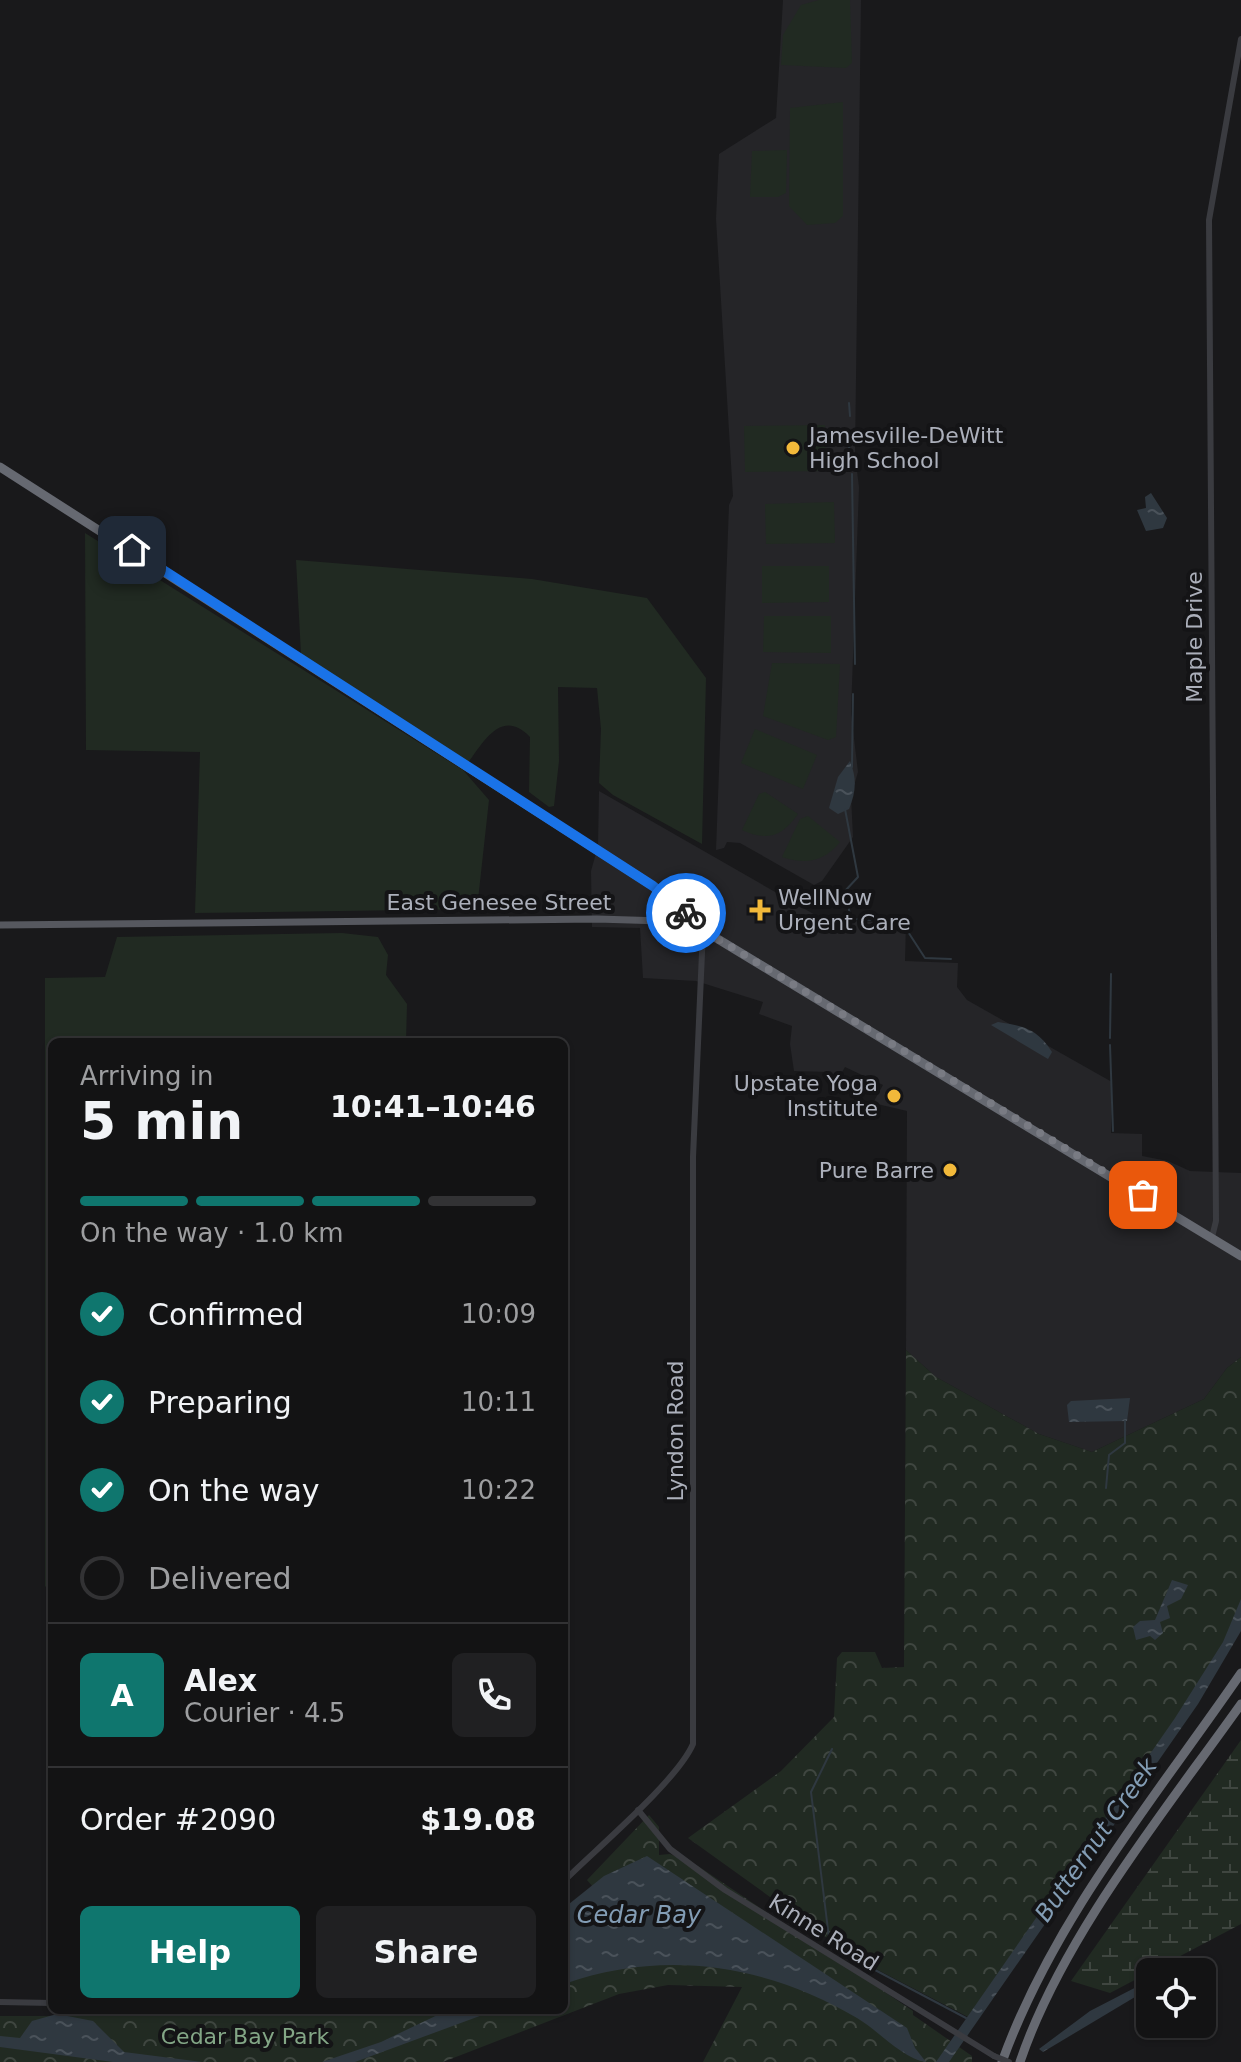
<!DOCTYPE html>
<html lang="en">
<head>
<meta charset="utf-8">
<style>
  :root { --surface:#131314; --page:#202022; --text:#f1f3f6; --muted:#9d9ea0; --line:#323234; --accent:#0f766e }
  body { margin:0; font-family:"DejaVu Sans",sans-serif; background:var(--page); color:var(--text); height:100vh; display:flex; flex-direction:column; font-size:30px; white-space:nowrap }
  * { box-sizing:border-box; margin:0 }
  p { font-size:26px; color:var(--muted) }
  .icon { flex:none; width:44px; height:44px; fill:none; stroke:currentColor; stroke-width:2; stroke-linecap:round; stroke-linejoin:round }
  .map { position:relative; flex:1; overflow:hidden }
  .sheet { position:absolute; left:48px; top:1038px; width:520px; height:976px; display:flex; flex-direction:column; background:var(--surface); border-radius:12px; box-shadow:0 2px 6px #0004,0 0 0 2px var(--line) }
  .sheet>* { flex:none }
  .buttons { position:absolute; left:1136px; top:1958px; display:grid; gap:16px }
  .buttons a { display:grid; place-items:center; width:80px; height:80px; border-radius:12px; background:var(--surface); box-shadow:0 2px 6px #0004,0 0 0 2px var(--line); font-size:40px }
  .pin { position:absolute; display:grid; place-items:center; width:68px; height:68px; color:#fff; margin:-34px; border-radius:16px; box-shadow:0 4px 12px #0006 }
  .courier { position:absolute; display:grid; place-items:center; width:80px; height:80px; margin:-40px; border:6px solid #1a73e8; border-radius:50%; background:#fff; color:#222; box-shadow:0 2px 10px #0007 }
  .summary em { font-style:normal; font-weight:700 }
  .summary div { display:flex; flex-direction:column-reverse }
  .summary { display:flex; align-items:center; justify-content:space-between; height:136px; padding:0 32px }
  h1 { font-size:52px; font-weight:700; line-height:60px }
  .bar { display:grid; grid-template-columns:repeat(4,1fr); gap:12px 8px; align-content:center; height:96px; padding:0 32px }
  .bar i { height:10px; border-radius:6px; background:var(--line) }
  .bar .current { background:var(--accent) }
  .bar p { grid-column:span 4 }
  .line { display:flex; align-items:center; gap:20px; padding:0 32px; border-top:2px solid var(--line) }
  .line div { flex:1 }
  .round { display:grid; place-items:center; flex:none; width:84px; height:84px; border-radius:12px; background:var(--page) }
  ol { padding:0 32px; list-style:none }
  li { display:flex; align-items:center; gap:24px; height:88px }
  li p { margin-inline-start:auto }
  li .icon { padding:8px; border-radius:50%; background:var(--accent); color:#fff; stroke-width:4 }
  li:last-child { color:var(--muted) }
  li i { width:44px; height:44px; border:4px solid var(--line); border-radius:50% }
  .primary-button { display:flex; gap:16px; margin-top:auto; padding:16px 32px }
  .primary-button a { flex:1; height:92px; border-radius:12px; background:var(--accent); color:#fff; font-size:32px; font-weight:700; line-height:92px; text-align:center }
  .primary-button a+a { background:var(--page); color:var(--text) }
  .map>svg:first-child { display:block }
  .built { fill:#252528 }
  .grass { fill:#212a22 }
  .wetland { fill:url(#wetland-marsh) }
  .park { fill:url(#park-crowns) }
  .water { fill:url(#water-ripples) }
  .lines { fill:none; stroke-linecap:round; stroke-linejoin:round }
  .stream { stroke:#2f3840; stroke-width:2 }
  .minor { stroke:#3a3b40; stroke-width:6 }
  .major { stroke:#56585f; stroke-width:7 }
  .highway { stroke:#666971; stroke-width:9 }
  .minor-bridge { stroke:#3a3b40; stroke-width:6 }
  .done { stroke:#797b83; stroke-width:8; stroke-dasharray:0 14.4 }
  .route { stroke:#1a73e8; stroke-width:10 }
  .poi-dot { fill:#f2b93a; stroke:#141416; stroke-width:3 }
  .labels { text-anchor:middle; stroke-width:8; stroke-linejoin:round; paint-order:stroke }
  .poi-label { font-size:22px; fill:#acb0bb; stroke:#141416; text-anchor:start }
  .street-label { font-size:22px; fill:#acb0bb; stroke:#141416 }
  .park-label { font-size:22px; fill:#83a686; stroke:#141416 }
  .water-label { font-size:24px; font-style:italic; fill:#839db5; stroke:#141416 }
</style>
</head>
<body>
<div class="map">
<svg width="1241" height="2062" viewBox="0 0 1241 2062">
  <defs>
    <pattern id="wetland-marsh" width="20" height="14" patternUnits="userSpaceOnUse" patternTransform="scale(2)"><rect width="20" height="14" fill="#212a22"/><path d="M1 5h8M5 5V1M11 12h8M15 12V8" fill="none" stroke="#3f4640"/></pattern>
    <pattern id="park-crowns" width="20" height="18" patternUnits="userSpaceOnUse" patternTransform="scale(2)"><rect width="20" height="18" fill="#212a22"/><path d="M2 6a3 3 0 1 1 6 0M12 15a3 3 0 1 1 6 0" fill="none" stroke="#3f4640"/></pattern>
    <pattern id="water-ripples" width="26" height="14" patternUnits="userSpaceOnUse" patternTransform="scale(2)"><rect width="26" height="14" fill="#2f3840"/><path d="M2 4q2-2 4 0t4 0M15 11q2-2 4 0t4 0" fill="none" stroke="#4a525a"/></pattern>
  </defs>
  <rect width="100%" height="100%" fill="#19191b"/>
  <g class="built">
    <polygon points="783,0 861,0 855,455 859,487 851,713 858,772 851,796 853,837 822,881 814,885 740,843 727,842 724,848 716,850 729,505 733,496 716,219 719,154 776,118"/>
    <polygon points="599,791 824,920 906,923 905,961 958,963 957,987 967,1000 1112,1082 1111,1133 1142,1134 1142,1156 1168,1161 1190,1171 1241,1173 1241,1357 1227,1368 1204,1399 1092,1452 1039,1434 936,1377 906,1350 907,1111 873,1103 883,1085 845,1067 830,1093 829,1072 794,1071 790,1044 792,1026 759,1014 763,1002 696,981 643,978 640,928 592,927 591,871 598,846"/>
  </g>
  <g class="grass">
    <polygon points="819,0 850,0 852,63 846,68 781,65 783,35 801,5"/>
    <polygon points="843,102 843,216 835,223 807,225 789,206 790,108"/>
    <polygon points="787,150 786,193 778,197 750,197 752,151"/>
    <polygon points="825,425 826,471 745,472 744,426"/>
    <polygon points="834,502 835,543 766,544 765,504"/>
    <polygon points="85,533 463,770 489,800 477,909 195,913 200,752 86,750"/>
    <path d="M296 560 532 579 647 598 706 678 702 844 613 795 599 783 601 729 597 688 558 687 559 761 554 806 549 807 529 792 530 737C502 708 484 741 468 763L301 654Z"/>
    <polygon points="762,566 829,566 829,602 762,603"/>
    <polygon points="764,616 831,616 831,653 763,652"/>
    <polygon points="772,663 840,664 836,737 828,740 763,716"/>
    <polygon points="755,729 817,755 803,789 741,763"/>
    <path d="M765 792 798 814C783 836 767 842 742 830L759 794Z"/>
    <path d="M808 816 840 842C824 862 805 865 782 857L800 819Z"/>
    <polygon points="342,933 378,937 388,955 386,975 407,1004 406,1042 52,1042 52,1593 45,1586 45,978 105,977 117,937"/>
  </g>
  <polygon class="wetland" points="1241,1740 1241,1924 1110,1993 1071,1981"/>
  <g class="park">
    <polygon points="906,1350 936,1377 1039,1434 1092,1452 1204,1399 1227,1368 1241,1357 1241,1613 1234,1633 972,2019 855,1958 688,1838 781,1771 834,1717 837,1658 842,1652 875,1652 882,1668 904,1667"/>
    <polygon points="649,1815 659,1827 659,1855 670,1854 698,1866 913,2011 913,2015 972,2056 972,2062 703,2062 742,1987 668,1985 619,1994 443,2062 0,2062 0,2016 92,2016 92,2010 398,2010 396,2015 455,2015 461,2010 564,2010 564,1918 594,1888 587,1880"/>
  </g>
  <g class="water">
    <polygon points="1151,493 1167,518 1163,528 1146,531 1137,510 1146,508 1145,497"/>
    <path d="M850 761C857 779 856 792 849 809L838 814 829 808 838 777Z"/>
    <path d="M998 1022C1024 1026 1037 1029 1052 1052L1048 1059 991 1025Z"/>
    <polygon points="1130,1398 1127,1421 1069,1422 1067,1405 1071,1401"/>
    <polygon points="1172,1580 1188,1585 1181,1599 1167,1606 1170,1618 1160,1622 1163,1633 1155,1640 1150,1636 1136,1640 1133,1627 1140,1621 1155,1620"/>
    <polygon points="1241,1599 1241,1631 1198,1704 949,2062 936,2062 1175,1718 1223,1642"/>
    <path d="M647 1856 907 2028 915 2048 926 2062C903 2059 879 2031 857 2018 766 1964 664 1949 564 1984V1908L604 1876Z"/>
    <polygon points="1150,1980 1150,1988 1043,2052 1039,2049 1090,2011"/>
    <polygon points="448,2010 496,2010 355,2062 322,2062 381,2042"/>
    <polygon points="57,2014 93,2021 124,2052 202,2062 113,2062 0,2047 0,2036 20,2038 32,2021"/>
  </g>
  <g class="lines">
    <g class="stream">
      <polyline points="849,403 850,416"/>
      <polyline points="848,438 850,456"/>
      <polyline points="852,474 855,664"/>
      <polyline points="852,767 853,694"/>
      <polyline points="845,809 858,877 845,891 851,919 901,921 925,958 951,959"/>
      <polyline points="1110,1038 1111,974"/>
      <polyline points="1110,1045 1113,1131"/>
      <polyline points="1106,1488 1109,1455 1125,1443 1125,1421"/>
      <polyline points="832,1749 811,1792 830,1946 847,1955"/>
      <polyline points="858,1961 966,2018"/>
    </g>
    <g class="minor">
      <polyline points="1212,1237 1216,1221 1209,220 1241,39"/>
      <polyline points="638,1810 670,1849 725,1890 994,2056"/>
      <path d="M564 1881C596 1849 677 1781 693 1744V1157L703 930"/>
      <polyline points="0,2002 52,2003"/>
    </g>
    <polyline class="major" points="0,925 597,919 663,921 701,929"/>
    <g class="highway">
      <polyline points="0,467 653,886 703,930 1241,1256"/>
      <path d="M1002 2062C1054 1918 1155 1798 1241 1673"/>
      <path d="M1020 2062C1062 1937 1165 1811 1241 1704"/>
    </g>
    <polyline class="minor-bridge" points="994,2056 1009,2062"/>
  </g>
  <g class="lines">
    <polyline class="done" points="686,913 703,930 1143,1195"/>
    <polyline class="route" points="132,550 653,886 686,913"/>
  </g>
  <g class="poi-dot">
    <circle cx="793" cy="448" r="8"/>
    <path d="M756 898h8v8h8v8h-8v8h-8v-8h-8v-8h8z"/>
    <circle cx="894" cy="1096" r="8"/>
    <circle cx="950" cy="1170" r="8"/>
  </g>
  <g class="labels">
    <g class="poi-label">
      <text x="809" y="443">Jamesville-DeWitt<tspan x="809" dy="25">High School</tspan></text>
      <text x="778" y="905">WellNow<tspan x="778" dy="25">Urgent Care</tspan></text>
      <text x="878" y="1091" text-anchor="end">Upstate Yoga<tspan x="878" dy="25">Institute</tspan></text>
      <text x="934" y="1178" text-anchor="end">Pure Barre</text>
    </g>
    <g class="street-label">
      <text transform="translate(1194 637) rotate(-90)" y="8">Maple Drive</text>
      <text x="499" y="910">East Genesee Street</text>
      <text transform="translate(675 1431) rotate(-90)" y="8">Lyndon Road</text>
      <text transform="translate(824 1932) rotate(32)" y="8">Kinne Road</text>
    </g>
    <g class="park-label">
      <text x="245" y="2044">Cedar Bay Park</text>
    </g>
    <g class="water-label">
      <text transform="translate(1096 1840) rotate(-55)" y="8">Butternut Creek</text>
      <text x="639" y="1923">Cedar Bay</text>
    </g>
  </g>
</svg>
<div class="buttons">
<a><svg class="icon" aria-label="locate" viewBox="0 0 24 24"><circle cx="12" cy="12" r="6"/><path d="M12 2v4M12 18v4M2 12h4M18 12h4"/></svg></a>
</div>
<div class="pin" style="left:1143px;top:1195px;background:#ea580c"><svg class="icon" aria-label="bag" viewBox="0 0 24 24"><path d="M5 8h14l-1 12H6zM9 8a3 3 0 0 1 6 0"/></svg></div>
<div class="pin" style="left:132px;top:550px;background:#1f2937"><svg class="icon" aria-label="home" viewBox="0 0 24 24"><path d="M3 11l9-7 9 7M6 9v11h12V9"/></svg></div>
<div class="courier" style="left:686px;top:913px"><svg class="icon" aria-label="bike" viewBox="0 0 24 24"><circle cx="6" cy="16" r="4"/><circle cx="18" cy="16" r="4"/><path d="M6 16l4-8h5l3 8M10 8l3 8H6M13 5h3"/></svg></div>
<section class="sheet">
<div class="summary"><div><h1>5 min</h1><p>Arriving in</p></div><em>10:41–10:46</em></div>
<div class="bar"><i class="current"></i><i class="current"></i><i class="current"></i><i></i><p>On the way · 1.0 km</p></div>
<ol>
<li><svg class="icon" aria-label="check" viewBox="0 0 24 24"><path d="M5 12l5 5 9-10"/></svg>Confirmed<p>10:09</p></li>
<li><svg class="icon" aria-label="check" viewBox="0 0 24 24"><path d="M5 12l5 5 9-10"/></svg>Preparing<p>10:11</p></li>
<li><svg class="icon" aria-label="check" viewBox="0 0 24 24"><path d="M5 12l5 5 9-10"/></svg>On the way<p>10:22</p></li>
<li><i></i>Delivered</li>
</ol>
<div class="line" style="height:144px"><b class="round" style="background:var(--accent);color:#fff">A</b><div><b>Alex</b><p>Courier · 4.5</p></div><a class="round"><svg class="icon" aria-label="phone" viewBox="0 0 24 24"><path d="M5 4h4l2 5-3 2q2 4 5 5l2-3 5 2v4C11 20 4 13 5 4z"/></svg></a></div>
<div class="line" style="height:104px"><div>Order #2090</div><b>$19.08</b></div>
<div class="primary-button"><a>Help</a><a>Share</a></div>
</section>
</div>
</body>
</html>
